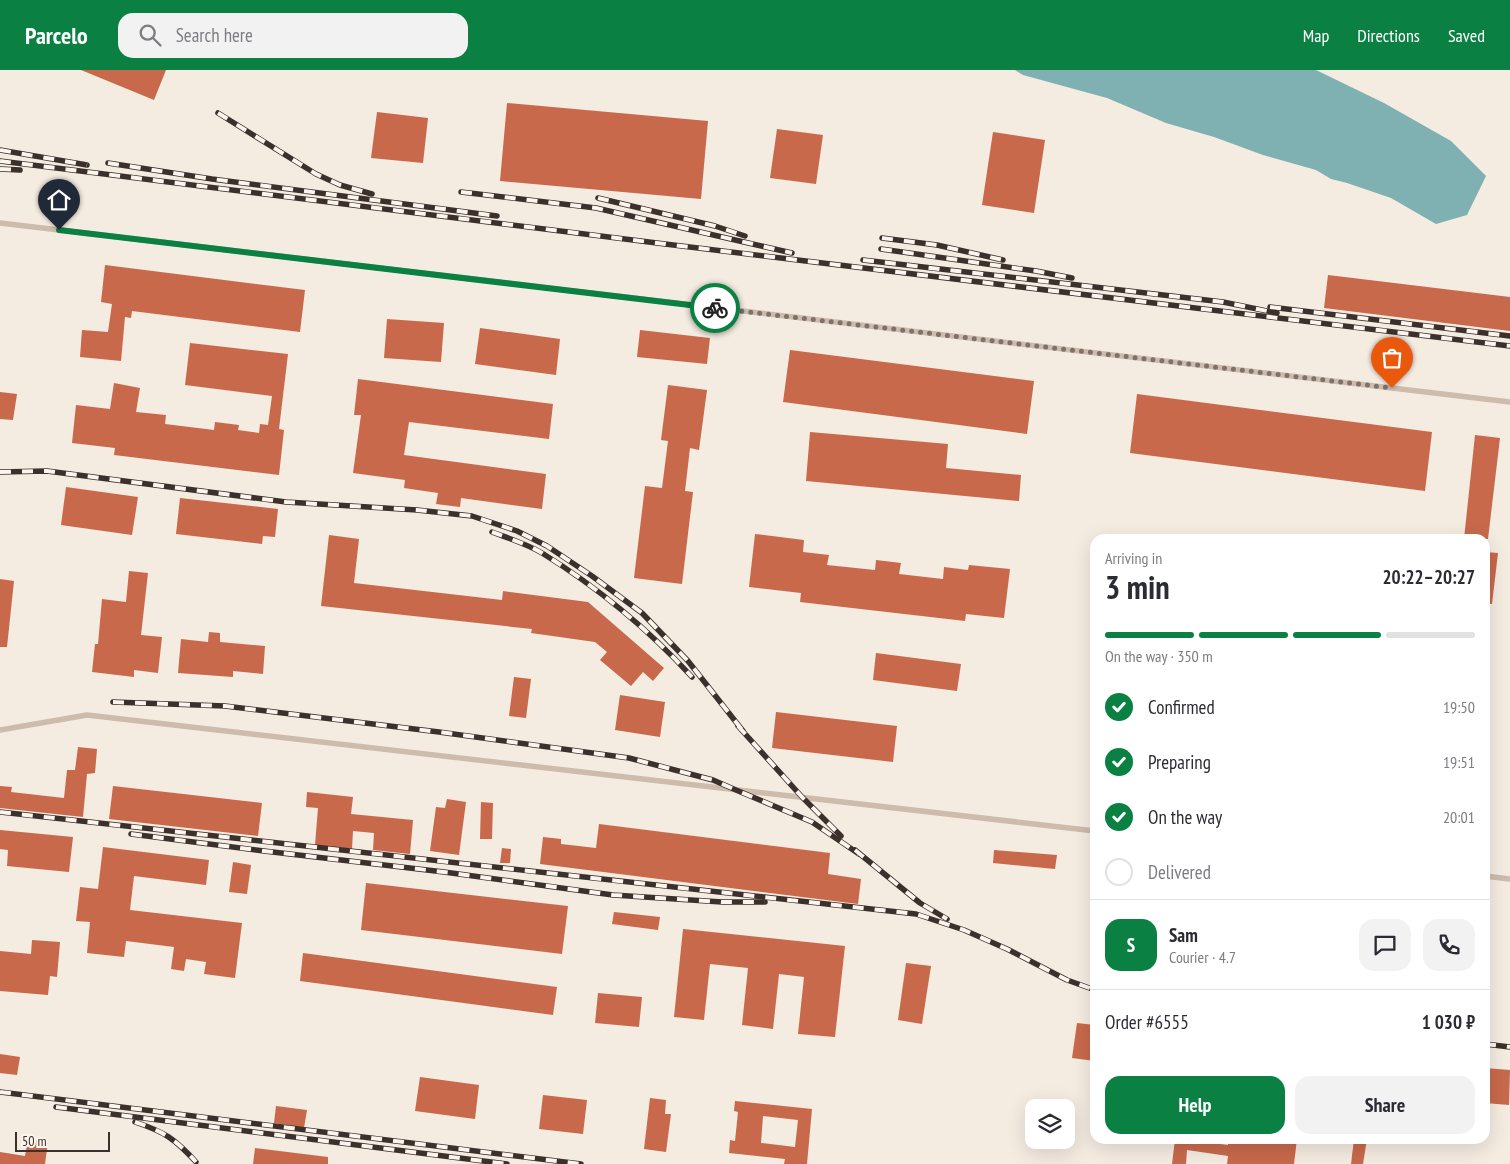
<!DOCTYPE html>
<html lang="en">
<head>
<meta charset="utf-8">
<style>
  :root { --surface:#fff; --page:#f2f2f3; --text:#2b2b33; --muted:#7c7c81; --line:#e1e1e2; --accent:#0b8043 }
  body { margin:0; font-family:"PT Sans Narrow",sans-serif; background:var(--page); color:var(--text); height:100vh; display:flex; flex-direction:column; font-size:19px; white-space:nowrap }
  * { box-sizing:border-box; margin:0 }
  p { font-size:16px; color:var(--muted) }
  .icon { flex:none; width:28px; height:28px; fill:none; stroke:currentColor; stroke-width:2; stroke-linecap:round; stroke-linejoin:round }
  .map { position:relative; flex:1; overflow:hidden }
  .panel { position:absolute; left:1090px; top:464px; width:400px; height:610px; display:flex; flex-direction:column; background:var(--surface); border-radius:15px; box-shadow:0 5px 20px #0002 }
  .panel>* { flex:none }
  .buttons { position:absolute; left:1025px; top:1029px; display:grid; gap:10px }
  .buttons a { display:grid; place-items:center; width:50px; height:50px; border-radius:10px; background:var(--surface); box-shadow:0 5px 20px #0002; font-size:25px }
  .scale { position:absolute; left:15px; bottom:12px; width:95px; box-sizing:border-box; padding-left:5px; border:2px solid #3b302b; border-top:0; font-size:14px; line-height:18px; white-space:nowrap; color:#3b302b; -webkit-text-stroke:4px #fbf5ee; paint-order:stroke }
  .pin { position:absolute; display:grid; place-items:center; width:42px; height:42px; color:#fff; margin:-51px -21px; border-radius:50% 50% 50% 0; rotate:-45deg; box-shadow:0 0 5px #0007 }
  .pin .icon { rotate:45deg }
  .courier { position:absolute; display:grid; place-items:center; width:50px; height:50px; margin:-25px; border:4px solid #0b8043; border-radius:50%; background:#fff; color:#222; box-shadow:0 1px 6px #0007 }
  .summary em { font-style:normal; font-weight:700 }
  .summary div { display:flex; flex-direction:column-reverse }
  .summary { display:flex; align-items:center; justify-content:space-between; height:85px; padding:0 15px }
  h1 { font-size:32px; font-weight:700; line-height:38px }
  .bar { display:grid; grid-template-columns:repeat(4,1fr); gap:8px 5px; align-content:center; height:60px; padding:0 15px }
  .bar i { height:6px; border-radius:4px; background:var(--line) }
  .bar .active { background:var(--accent) }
  .bar p { grid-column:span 4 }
  .line { display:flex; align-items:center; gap:12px; padding:0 15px; border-top:1px solid var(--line) }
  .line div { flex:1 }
  .round { display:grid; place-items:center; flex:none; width:52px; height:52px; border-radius:15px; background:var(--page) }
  ol { padding:0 15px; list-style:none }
  li { display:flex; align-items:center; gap:15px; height:55px }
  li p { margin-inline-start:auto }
  li .icon { padding:5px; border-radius:50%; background:var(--accent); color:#fff; stroke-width:4 }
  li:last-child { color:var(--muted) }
  li i { width:28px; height:28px; border:2px solid var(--line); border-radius:50% }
  .cta { display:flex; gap:10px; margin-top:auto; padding:10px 15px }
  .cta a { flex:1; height:58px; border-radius:15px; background:var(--accent); color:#fff; font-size:20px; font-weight:700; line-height:58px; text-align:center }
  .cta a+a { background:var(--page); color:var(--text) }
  header { display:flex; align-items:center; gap:30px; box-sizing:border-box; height:70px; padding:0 25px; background:var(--accent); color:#fff }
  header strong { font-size:24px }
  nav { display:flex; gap:28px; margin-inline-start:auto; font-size:18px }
  .search { width:350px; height:45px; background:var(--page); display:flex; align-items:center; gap:12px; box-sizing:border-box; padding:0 18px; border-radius:15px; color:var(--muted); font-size:19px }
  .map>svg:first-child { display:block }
  .water { fill:#7fb0b2 }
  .building { fill:#c8694b; fill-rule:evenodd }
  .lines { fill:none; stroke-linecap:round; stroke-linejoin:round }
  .lane { stroke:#cdbbac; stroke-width:5.5 }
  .rail-casing { stroke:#3b302b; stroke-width:5.5 }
  .rail { stroke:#fbf5ee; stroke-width:4; stroke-dasharray:11; stroke-linecap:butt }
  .done { stroke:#7c716b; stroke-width:5; stroke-dasharray:0 9 }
  .route { stroke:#0b8043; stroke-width:6 }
</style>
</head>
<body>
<header>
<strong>Parcelo</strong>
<div class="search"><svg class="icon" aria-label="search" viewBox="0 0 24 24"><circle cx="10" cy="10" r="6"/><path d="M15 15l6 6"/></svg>Search here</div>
<nav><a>Map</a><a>Directions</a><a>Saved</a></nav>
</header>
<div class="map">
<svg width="1510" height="1094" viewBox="0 0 1510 1094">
  <rect width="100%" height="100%" fill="#f4ebe1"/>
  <polygon class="water" points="1015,0 1316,0 1384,33 1451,71 1486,106 1467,145 1436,154 1391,128 1347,113 1331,109 1316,100 1263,85 1214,67 1166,53 1107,28 1023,5"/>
  <g class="building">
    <polygon points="81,0 166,0 154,30"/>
    <polygon points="507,33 708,51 701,129 500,111"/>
    <polygon points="377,42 428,48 423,93 371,88"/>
    <polygon points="777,59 823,65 816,114 770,108"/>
    <polygon points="993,62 1045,70 1034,143 982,135"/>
    <polygon points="105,195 305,220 300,262 132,241 131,248 125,247 121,291 80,287 82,260 108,262 112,234 101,232"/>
    <polygon points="1328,205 1510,227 1510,261 1324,238"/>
    <polygon points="387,249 444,253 441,292 384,288"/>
    <polygon points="480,258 560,269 556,305 475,294"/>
    <polygon points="640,260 710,268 707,294 637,287"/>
    <polygon points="190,273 288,284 279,359 284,360 279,405 114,385 115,378 72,373 76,335 110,339 114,313 140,318 136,342 166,345 165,354 214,360 215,352 239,355 238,360 259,363 260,354 268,355 272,326 185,315"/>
    <polygon points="790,280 1034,311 1027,364 783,332"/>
    <polygon points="358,309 553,334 549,369 409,352 404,385 546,404 542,439 461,428 460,437 436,434 438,423 404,418 405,410 353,403 361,345 354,345"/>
    <polygon points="668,315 707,320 699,380 690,378 685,421 693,422 682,514 634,508 645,416 662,418 668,371 661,370"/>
    <polygon points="0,322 17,324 13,350 0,349"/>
    <polygon points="1137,324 1432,362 1425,421 1130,383"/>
    <polygon points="810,362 948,374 946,398 1021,405 1019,431 806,411"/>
    <polygon points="1475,365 1500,368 1488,469 1464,469"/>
    <polygon points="66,417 138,427 132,465 61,455"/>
    <polygon points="180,428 278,439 275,467 263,466 262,474 176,464"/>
    <polygon points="755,464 804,470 803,482 829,485 827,495 875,500 876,490 901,493 899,504 943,509 944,497 968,500 969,495 1010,499 1004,548 966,544 965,551 800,532 801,523 749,517"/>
    <polygon points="329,465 359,469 354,513 502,530 503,521 588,532 664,598 653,611 643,602 631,616 600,590 607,582 595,572 531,563 532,559 321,536"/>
    <polygon points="1485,482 1498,483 1492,534 1485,534"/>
    <polygon points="129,501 148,503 141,565 162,567 158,603 134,600 134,607 92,602 95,574 98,574 102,529 126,532"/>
    <polygon points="0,509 14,511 7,577 0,577"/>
    <polygon points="209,562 220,563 220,572 265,576 263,604 233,601 233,607 178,603 181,569 208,572"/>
    <polygon points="876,583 961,594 957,621 873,610"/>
    <polygon points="514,607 531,609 526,648 509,646"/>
    <polygon points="620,625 665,632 660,667 615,660"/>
    <polygon points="776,642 897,656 893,692 772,678"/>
    <polygon points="78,677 97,679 95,703 87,704 83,747 0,738 0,716 12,717 11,722 64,728 67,700 75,700"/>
    <polygon points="113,716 262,733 258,766 109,749"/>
    <polygon points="307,722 353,727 351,744 413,750 410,784 373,780 374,763 353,761 352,779 315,775 318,738 306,737"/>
    <polygon points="447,729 466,732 459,785 430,781 436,737 445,738"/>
    <polygon points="481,732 493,733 492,769 480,769"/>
    <polygon points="599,754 830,783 828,804 861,809 858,834 540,794 543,767 561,769 561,774 596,778"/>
    <polygon points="0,760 73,767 69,802 7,796 8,780 0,779"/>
    <polygon points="103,777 209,790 206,815 134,806 130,840 242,853 235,908 204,904 206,892 186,889 184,901 171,899 174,877 126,871 124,887 87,883 90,852 76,851 80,817 98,819"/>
    <polygon points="502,778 511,779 510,793 500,793"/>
    <polygon points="994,780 1057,785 1055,799 993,793"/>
    <polygon points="233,792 251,795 247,824 229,822"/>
    <polygon points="366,813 568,836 562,884 361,860"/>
    <polygon points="614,842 660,847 658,860 612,854"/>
    <polygon points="683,859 845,876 835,967 798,964 804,907 779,904 773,959 742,955 748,898 710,894 704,950 674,947"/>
    <polygon points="32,870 60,872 57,907 50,906 48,925 0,921 0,881 31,884"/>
    <polygon points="303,883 557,917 553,945 300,911"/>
    <polygon points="906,893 931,896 922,954 898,950"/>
    <polygon points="598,923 642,927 639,957 595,953"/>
    <polygon points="1077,953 1095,955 1095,991 1072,988"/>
    <polygon points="0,984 20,987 17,1005 0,1003"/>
    <polygon points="1485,998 1510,1000 1509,1035 1485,1033"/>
    <polygon points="420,1007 479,1015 475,1049 415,1041"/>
    <polygon points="543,1025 587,1030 583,1064 539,1059"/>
    <polygon points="650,1028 666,1030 665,1044 671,1044 666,1082 644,1079"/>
    <path d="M735 1031 812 1039 807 1094H784L785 1089 729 1083 730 1070 735 1071 738 1042 734 1041ZM763 1046 798 1050 795 1077 761 1073Z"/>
    <polygon points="276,1036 307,1040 304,1058 274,1053"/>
    <polygon points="28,1069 48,1072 45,1094 0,1094 0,1082 25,1086"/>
    <polygon points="1175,1069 1190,1069 1189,1070 1228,1075 1228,1069 1297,1069 1294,1094 1227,1094 1228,1086 1187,1080 1186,1094 1172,1094"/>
    <polygon points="1354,1069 1367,1069 1363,1094 1351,1094"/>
    <polygon points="255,1078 328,1087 328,1094 253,1094"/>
  </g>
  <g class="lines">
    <g class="lane">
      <polyline points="0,153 1510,332"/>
      <polyline points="0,660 87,645 1095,761"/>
      <polyline points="1485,806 1510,809"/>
    </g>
    <defs>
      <g id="rail">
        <polyline points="218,43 316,104 340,115 372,124"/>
        <polyline points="0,80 87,95"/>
        <polyline points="0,91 665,174 1510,276"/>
        <polyline points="108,93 212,109 497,146"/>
        <polyline points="0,99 20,100"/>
        <polyline points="461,122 596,138 792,183"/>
        <polyline points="598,128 715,156 745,166"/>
        <polyline points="882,168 937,175 1003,190"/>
        <polyline points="881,179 1036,201 1072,208"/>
        <polyline points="863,190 1223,232 1277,243"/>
        <polyline points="1270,237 1510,266"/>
        <polyline points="0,402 47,401 286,432 417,440 472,446 517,461 547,476 592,506 642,543 688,591 743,661"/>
        <path d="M492 462C508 468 527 474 542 483 597 517 649 560 692 607"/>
        <polyline points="113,632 225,636 439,662 629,688 713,710 736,720 812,752 859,784"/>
        <polyline points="738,656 802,727 841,766"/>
        <polyline points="0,742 916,844 964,860 1007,879 1067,910 1095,920"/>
        <polyline points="131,764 264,781 444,802 613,825 722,832 765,832"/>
        <polyline points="855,780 920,833 947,849"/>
        <polyline points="1485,974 1510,977"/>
        <polyline points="0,1022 581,1094"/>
        <polyline points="56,1037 507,1094"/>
        <path d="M135 1052C165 1062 175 1069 196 1092"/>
      </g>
    </defs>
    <use href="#rail" class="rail-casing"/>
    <use href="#rail" class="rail"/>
  </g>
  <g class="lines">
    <polyline class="done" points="715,238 1392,318"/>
    <polyline class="route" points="59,160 715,238"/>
  </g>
</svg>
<div class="buttons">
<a><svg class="icon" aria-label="layers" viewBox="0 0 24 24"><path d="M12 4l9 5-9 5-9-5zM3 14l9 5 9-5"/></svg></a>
</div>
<div class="scale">50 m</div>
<div class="pin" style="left:1392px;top:318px;background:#ea580c"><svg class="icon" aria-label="bag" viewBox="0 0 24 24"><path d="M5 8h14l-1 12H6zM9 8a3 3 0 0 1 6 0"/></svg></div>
<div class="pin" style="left:59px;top:160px;background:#1f2937"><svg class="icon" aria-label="home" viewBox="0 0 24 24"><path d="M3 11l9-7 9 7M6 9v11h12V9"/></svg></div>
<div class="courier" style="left:715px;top:238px"><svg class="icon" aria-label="bike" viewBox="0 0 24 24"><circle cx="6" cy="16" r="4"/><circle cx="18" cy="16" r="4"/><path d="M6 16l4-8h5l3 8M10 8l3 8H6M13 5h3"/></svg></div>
<section class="panel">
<div class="summary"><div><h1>3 min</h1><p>Arriving in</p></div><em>20:22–20:27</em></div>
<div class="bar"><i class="active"></i><i class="active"></i><i class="active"></i><i></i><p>On the way · 350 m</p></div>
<ol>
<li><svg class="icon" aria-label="check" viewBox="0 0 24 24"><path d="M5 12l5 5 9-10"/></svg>Confirmed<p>19:50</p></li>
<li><svg class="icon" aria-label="check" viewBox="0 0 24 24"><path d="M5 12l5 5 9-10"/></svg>Preparing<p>19:51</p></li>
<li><svg class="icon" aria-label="check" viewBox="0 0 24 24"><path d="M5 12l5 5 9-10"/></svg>On the way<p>20:01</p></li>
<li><i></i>Delivered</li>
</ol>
<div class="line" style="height:90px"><b class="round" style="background:var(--accent);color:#fff">S</b><div><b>Sam</b><p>Courier · 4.7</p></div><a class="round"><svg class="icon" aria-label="chat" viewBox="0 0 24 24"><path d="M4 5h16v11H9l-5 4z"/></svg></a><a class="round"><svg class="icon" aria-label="phone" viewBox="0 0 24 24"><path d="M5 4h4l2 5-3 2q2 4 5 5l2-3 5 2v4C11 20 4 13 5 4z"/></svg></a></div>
<div class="line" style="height:65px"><div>Order #6555</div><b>1 030 ₽</b></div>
<div class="cta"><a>Help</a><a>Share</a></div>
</section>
</div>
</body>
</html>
